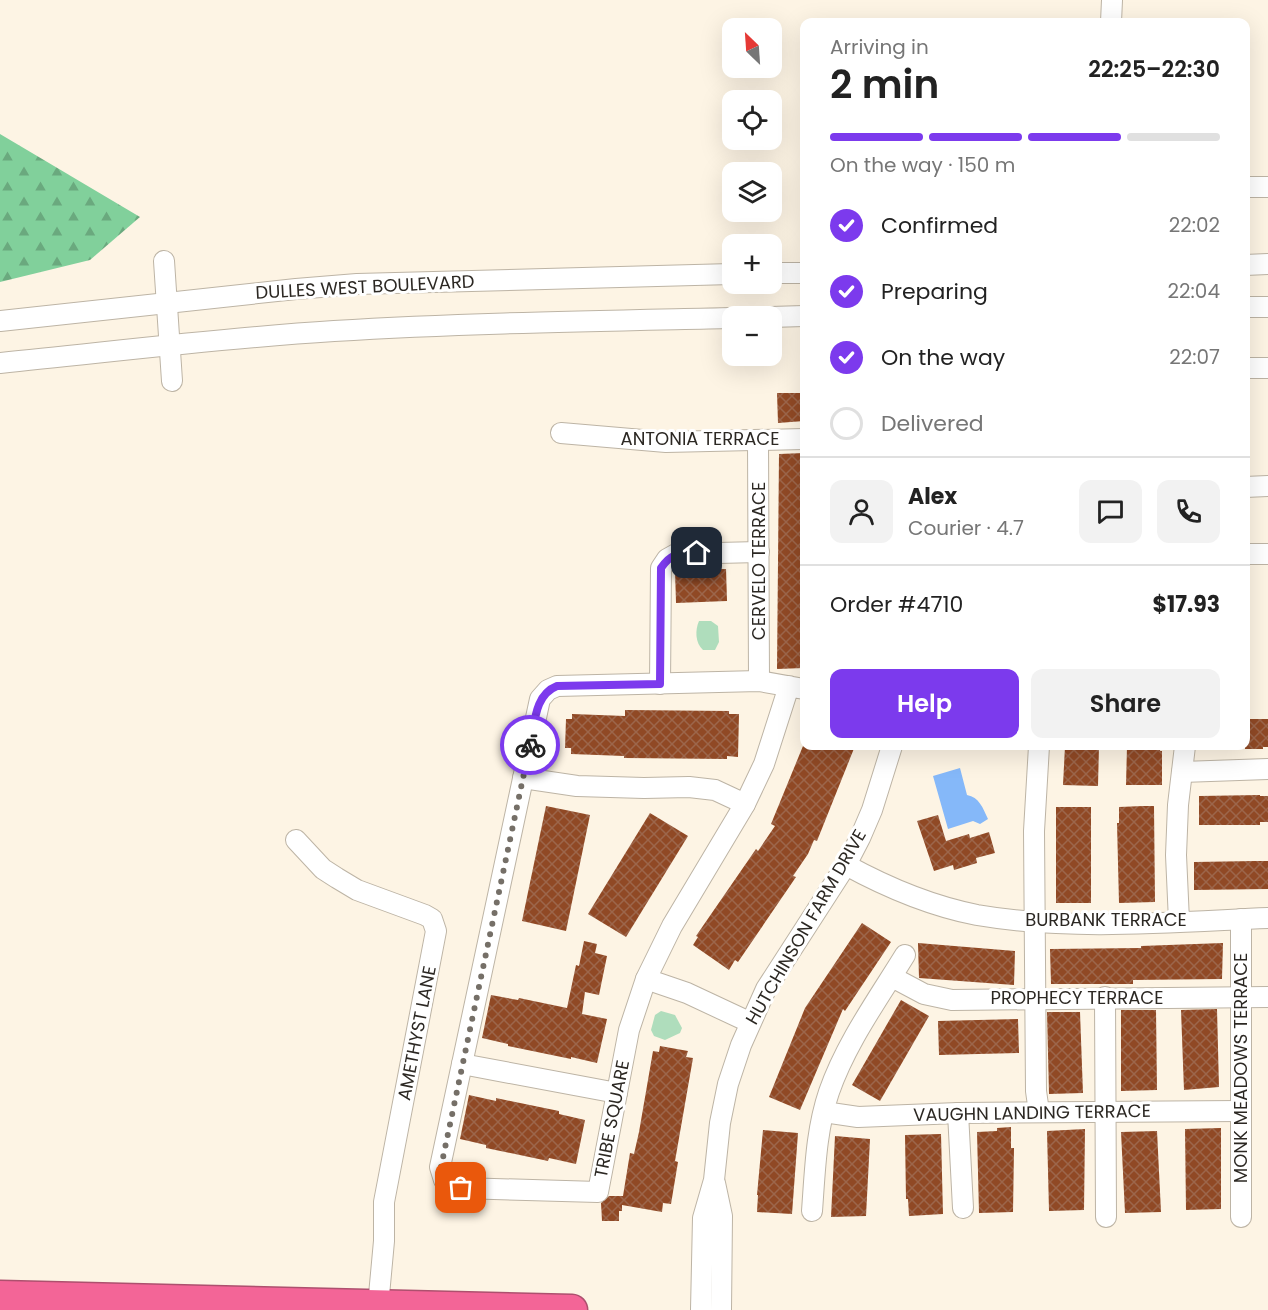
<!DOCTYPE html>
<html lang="en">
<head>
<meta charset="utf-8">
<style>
  :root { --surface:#fff; --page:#f2f2f2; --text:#222; --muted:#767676; --line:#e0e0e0; --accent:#7c3aed }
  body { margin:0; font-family:Poppins,sans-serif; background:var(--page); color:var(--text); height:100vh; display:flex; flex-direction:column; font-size:22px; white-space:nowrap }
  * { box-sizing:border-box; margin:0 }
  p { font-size:20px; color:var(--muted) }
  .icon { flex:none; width:33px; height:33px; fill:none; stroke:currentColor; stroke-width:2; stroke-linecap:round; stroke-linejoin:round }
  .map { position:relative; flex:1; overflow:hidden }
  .drawer { position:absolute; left:800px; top:18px; width:450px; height:732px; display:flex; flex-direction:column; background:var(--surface); border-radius:12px; box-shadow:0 6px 24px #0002 }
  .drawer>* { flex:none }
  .needle { width:39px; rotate:335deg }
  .tools { position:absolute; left:722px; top:18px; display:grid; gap:12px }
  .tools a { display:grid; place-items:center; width:60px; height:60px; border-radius:12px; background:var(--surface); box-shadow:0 6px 24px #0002; font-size:30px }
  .pin { position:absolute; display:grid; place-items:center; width:51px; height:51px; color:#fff; margin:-26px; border-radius:12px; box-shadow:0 3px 9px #0006 }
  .courier { position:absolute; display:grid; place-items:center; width:60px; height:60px; margin:-30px; border:4px solid #7c3aed; border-radius:50%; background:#fff; color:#222; box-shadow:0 2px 8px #0007 }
  .overview em { font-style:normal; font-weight:600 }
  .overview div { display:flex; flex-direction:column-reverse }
  .overview { display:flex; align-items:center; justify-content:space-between; height:102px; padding:0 30px }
  h1 { font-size:39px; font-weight:600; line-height:45px }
  .bar { display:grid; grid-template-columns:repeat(4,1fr); gap:9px 6px; align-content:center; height:72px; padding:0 30px }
  .bar i { height:8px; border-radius:4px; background:var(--line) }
  .bar .active { background:var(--accent) }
  .bar p { grid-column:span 4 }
  .line { display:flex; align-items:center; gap:15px; padding:0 30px; border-top:2px solid var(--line) }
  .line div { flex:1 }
  .round { display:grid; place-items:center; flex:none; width:63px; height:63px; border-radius:12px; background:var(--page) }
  ol { padding:0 30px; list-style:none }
  li { display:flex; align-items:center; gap:18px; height:66px }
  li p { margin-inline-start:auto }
  li .icon { padding:6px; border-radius:50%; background:var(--accent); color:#fff; stroke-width:4 }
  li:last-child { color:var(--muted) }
  li i { width:33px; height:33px; border:3px solid var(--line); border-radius:50% }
  .cta { display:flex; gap:12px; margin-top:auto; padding:12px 30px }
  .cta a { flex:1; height:69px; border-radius:12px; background:var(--accent); color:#fff; font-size:24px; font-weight:600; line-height:69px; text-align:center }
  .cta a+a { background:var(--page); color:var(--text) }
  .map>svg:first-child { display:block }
  .forest { fill:url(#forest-firs) }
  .green { fill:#afddbc }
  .water { fill:#85b8f9 }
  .building { fill:url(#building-cross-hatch) }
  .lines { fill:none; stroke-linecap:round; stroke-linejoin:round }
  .minor-casing { stroke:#bdb4a5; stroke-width:22 }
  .highway-casing { stroke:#ad506e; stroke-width:33 }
  .minor { stroke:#fff; stroke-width:20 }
  .highway { stroke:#f36597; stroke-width:30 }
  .done { stroke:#756f67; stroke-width:6; stroke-dasharray:0 10.8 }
  .route { stroke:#7c3aed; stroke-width:8 }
  .labels { text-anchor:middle; stroke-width:6; stroke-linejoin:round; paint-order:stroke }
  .street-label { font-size:18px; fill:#2c2823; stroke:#fff }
</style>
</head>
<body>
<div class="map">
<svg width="1268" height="1310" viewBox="0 0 1268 1310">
  <defs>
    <pattern id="forest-firs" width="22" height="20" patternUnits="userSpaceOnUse" patternTransform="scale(1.5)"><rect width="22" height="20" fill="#81d09b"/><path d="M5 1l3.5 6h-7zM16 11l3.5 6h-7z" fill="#6aa97e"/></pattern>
    <pattern id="building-cross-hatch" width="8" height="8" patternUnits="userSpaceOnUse" patternTransform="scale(1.5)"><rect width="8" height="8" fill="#904925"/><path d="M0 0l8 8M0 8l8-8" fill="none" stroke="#9c664b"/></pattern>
  </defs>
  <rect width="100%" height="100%" fill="#fdf4e4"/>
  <polygon class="forest" points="0,134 140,217 90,260 0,282"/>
  <g class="green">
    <path d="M699 621H711L718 626 719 642 715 650H703C695 643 695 630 699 621Z"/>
    <polygon points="661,1011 675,1015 682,1028 680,1033 665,1040 654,1036 651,1030 655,1015"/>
  </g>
  <path class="water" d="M960 768 967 795C979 797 983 808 988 819L980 824 973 821 948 829 933 776Z"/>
  <g class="building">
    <polygon points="777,393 804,393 804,421 778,423"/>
    <polygon points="804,453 804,668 777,669 779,454"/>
    <polygon points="726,569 727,601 676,603 675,570"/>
    <polygon points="625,710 729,711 729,714 739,714 738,757 727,756 727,759 624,758 624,756 571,754 571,748 565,748 566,719 572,719 572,714 625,716"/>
    <polygon points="1249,719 1268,719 1268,747 1263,747 1263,749 1245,749 1245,721 1249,721"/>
    <polygon points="803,746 855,746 817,841 814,840 808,854 793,876 796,877 738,962 735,960 729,970 693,945 698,937 696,936 756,849 758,851 775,826 771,824"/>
    <polygon points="1065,746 1099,746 1098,786 1063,785"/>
    <polygon points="1127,746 1161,746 1160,751 1162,751 1162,785 1126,785"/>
    <polygon points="1260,795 1260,796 1268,796 1268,822 1260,822 1260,825 1199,825 1199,796"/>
    <polygon points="546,806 590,815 566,931 522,921"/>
    <polygon points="1143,806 1154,806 1155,902 1119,903 1117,823 1119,823 1119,807"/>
    <rect x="1056" y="807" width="35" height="96"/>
    <polygon points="650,813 688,836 626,937 588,914"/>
    <polygon points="938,815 946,841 969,834 970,838 989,832 995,853 976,858 977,863 954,870 953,865 934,871 917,821"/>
    <polygon points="1255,861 1268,861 1268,889 1194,890 1194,862"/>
    <polygon points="862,923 891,942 845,1011 843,1009 800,1110 769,1097 805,1008"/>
    <polygon points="584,941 597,944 595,953 607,956 599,995 585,992 582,1014 607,1019 597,1063 571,1057 571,1059 508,1046 508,1044 482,1038 491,995 518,1000 519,998 567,1008 576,965 579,966"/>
    <polygon points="918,943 1015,951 1014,985 919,978"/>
    <polygon points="1223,943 1222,979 1133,980 1133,984 1051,984 1050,949 1141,948 1141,946"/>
    <polygon points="901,1000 929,1016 880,1101 852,1085"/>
    <polygon points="1217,1009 1219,1087 1184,1090 1181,1010"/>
    <polygon points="1121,1010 1156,1010 1157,1090 1121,1091"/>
    <polygon points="1047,1012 1080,1012 1083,1093 1049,1094"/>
    <polygon points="1018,1019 1019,1053 939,1055 938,1021"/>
    <polygon points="660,1046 688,1051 686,1057 693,1058 675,1161 678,1162 671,1204 663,1203 662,1212 622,1205 622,1211 619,1211 619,1221 602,1221 601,1203 609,1196 623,1196 630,1153 634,1154 639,1132 653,1051 659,1052"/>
    <polygon points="469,1095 496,1101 496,1098 559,1111 559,1114 585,1120 576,1164 549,1158 548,1161 486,1148 486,1145 460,1139"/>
    <polygon points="1011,1127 1011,1148 1014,1148 1013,1212 979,1213 977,1132 997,1131 997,1128"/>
    <polygon points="1221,1128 1221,1209 1186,1210 1185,1129"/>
    <polygon points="1085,1129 1084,1210 1049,1211 1047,1131"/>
    <polygon points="763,1130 798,1133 792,1214 757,1212 758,1195 757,1195"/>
    <polygon points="1157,1131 1161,1212 1125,1213 1121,1132"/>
    <polygon points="941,1134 943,1214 909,1216 908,1199 906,1199 905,1135"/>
    <polygon points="835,1136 870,1139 866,1216 831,1217"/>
  </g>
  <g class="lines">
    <defs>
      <g id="minor">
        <polyline points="1111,22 1112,0"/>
        <polyline points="1245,187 1268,187"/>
        <polyline points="164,261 172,381"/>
        <polyline points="1245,265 1268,264"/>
        <polyline points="771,273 804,273"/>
        <polyline points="1245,307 1268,307"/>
        <polyline points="771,317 804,316"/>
        <polyline points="0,321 296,289 357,284 732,274"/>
        <path d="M0 363C111 352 222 338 334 331 466 323 599 321 732 318"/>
        <polyline points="1245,368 1268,368"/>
        <polyline points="561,433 666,442 804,439"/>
        <polyline points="758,440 759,681"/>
        <polyline points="1245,487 1268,486"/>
        <polyline points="1245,554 1268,554"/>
        <polyline points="660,684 661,568 667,559 676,554 759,552"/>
        <polyline points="789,686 764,764 745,804 672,926 646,979 629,1030 598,1192 461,1188 444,1180 440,1167 540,699 548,690 557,686 759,681 804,689"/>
        <polyline points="1182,772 1268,769"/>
        <polyline points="523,778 577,786 644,788 689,787 715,790 745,804"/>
        <polyline points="296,840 323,869 337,878 357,890 425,915 432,919 436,931 384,1202 384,1241 378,1306"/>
        <path d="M846 865C888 888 931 906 977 915 1070 931 1174 922 1268 918"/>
        <polyline points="1241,919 1241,1217"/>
        <polyline points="1179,921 1176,855 1178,805 1185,746"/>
        <polyline points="892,977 924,994 952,1000 1268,997"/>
        <polyline points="646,979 687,993 749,1022"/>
        <polyline points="1105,997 1106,1217"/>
        <polyline points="462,1064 617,1093"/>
        <polyline points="824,1112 858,1117 958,1113 1241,1111"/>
        <polyline points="1039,1112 1036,1091 1034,831 1039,746"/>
        <polyline points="958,1113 963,1208"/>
        <polyline points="715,1183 722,1216 721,1310"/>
        <path d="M812 1211C815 1171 816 1130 829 1092 846 1043 878 999 905 955"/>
        <polyline points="701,1310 703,1218 714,1180 720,1123 728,1084 741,1045 766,989 846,865 860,838 872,810 892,746"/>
      </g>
      <polyline id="highway" points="0,1296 572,1310"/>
    </defs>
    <use href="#minor" class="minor-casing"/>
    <use href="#highway" class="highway-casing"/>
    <use href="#minor" class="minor"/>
    <use href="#highway" class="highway"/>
  </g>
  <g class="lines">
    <polyline class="done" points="461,1188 444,1180 441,1167 530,745"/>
    <path class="route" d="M530 745C535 724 534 695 557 686L660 684 661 568C672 552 679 554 697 553"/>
  </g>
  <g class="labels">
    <g class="street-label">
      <text transform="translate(365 287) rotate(-3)" y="6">DULLES WEST BOULEVARD</text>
      <text x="700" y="445">ANTONIA TERRACE</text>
      <text transform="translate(759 561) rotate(-90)" y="6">CERVELO TERRACE</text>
      <text x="1106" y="926">BURBANK TERRACE</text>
      <text transform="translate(806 927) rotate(-60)" y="6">HUTCHINSON FARM DRIVE</text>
      <text x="1077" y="1004">PROPHECY TERRACE</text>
      <text transform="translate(417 1033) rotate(-79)" y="6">AMETHYST LANE</text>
      <text transform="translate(1241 1068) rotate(-90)" y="6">MONK MEADOWS TERRACE</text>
      <text transform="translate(1032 1113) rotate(-1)" y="6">VAUGHN LANDING TERRACE</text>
      <text transform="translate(612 1119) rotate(-79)" y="6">TRIBE SQUARE</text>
    </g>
  </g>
</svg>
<div class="tools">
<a><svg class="needle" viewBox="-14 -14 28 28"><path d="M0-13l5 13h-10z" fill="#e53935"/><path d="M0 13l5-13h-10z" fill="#767676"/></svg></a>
<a><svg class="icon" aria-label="locate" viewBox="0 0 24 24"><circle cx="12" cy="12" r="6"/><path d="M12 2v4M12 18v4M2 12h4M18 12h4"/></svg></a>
<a><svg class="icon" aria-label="layers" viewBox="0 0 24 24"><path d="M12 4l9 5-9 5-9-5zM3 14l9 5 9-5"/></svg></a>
<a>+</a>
<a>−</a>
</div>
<div class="pin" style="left:461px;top:1188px;background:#ea580c"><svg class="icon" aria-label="bag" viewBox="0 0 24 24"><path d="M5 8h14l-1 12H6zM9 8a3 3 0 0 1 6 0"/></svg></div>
<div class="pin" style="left:697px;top:553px;background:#1f2937"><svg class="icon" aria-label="home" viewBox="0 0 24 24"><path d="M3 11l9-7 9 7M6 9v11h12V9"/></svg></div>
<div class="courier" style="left:530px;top:745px"><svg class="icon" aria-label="bike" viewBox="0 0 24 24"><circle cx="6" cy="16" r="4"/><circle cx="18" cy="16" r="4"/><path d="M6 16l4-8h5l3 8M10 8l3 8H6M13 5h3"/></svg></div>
<section class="drawer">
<div class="overview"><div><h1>2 min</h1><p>Arriving in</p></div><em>22:25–22:30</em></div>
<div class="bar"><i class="active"></i><i class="active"></i><i class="active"></i><i></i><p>On the way · 150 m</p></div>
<ol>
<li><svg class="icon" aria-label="check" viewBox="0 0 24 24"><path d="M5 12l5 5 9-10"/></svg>Confirmed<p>22:02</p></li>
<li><svg class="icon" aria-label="check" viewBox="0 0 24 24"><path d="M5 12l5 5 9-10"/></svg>Preparing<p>22:04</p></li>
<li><svg class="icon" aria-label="check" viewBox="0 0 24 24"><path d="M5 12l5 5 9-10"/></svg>On the way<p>22:07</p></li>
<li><i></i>Delivered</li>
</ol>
<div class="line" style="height:108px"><a class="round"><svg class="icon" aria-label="person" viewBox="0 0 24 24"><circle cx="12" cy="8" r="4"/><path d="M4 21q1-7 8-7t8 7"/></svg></a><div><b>Alex</b><p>Courier · 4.7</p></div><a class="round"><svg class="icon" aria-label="chat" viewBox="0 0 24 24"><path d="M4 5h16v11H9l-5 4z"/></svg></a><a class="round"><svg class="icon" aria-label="phone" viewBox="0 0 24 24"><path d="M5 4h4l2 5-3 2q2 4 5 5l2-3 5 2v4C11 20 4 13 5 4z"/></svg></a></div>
<div class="line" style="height:78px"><div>Order #4710</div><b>$17.93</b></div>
<div class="cta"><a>Help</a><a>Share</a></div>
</section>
</div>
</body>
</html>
